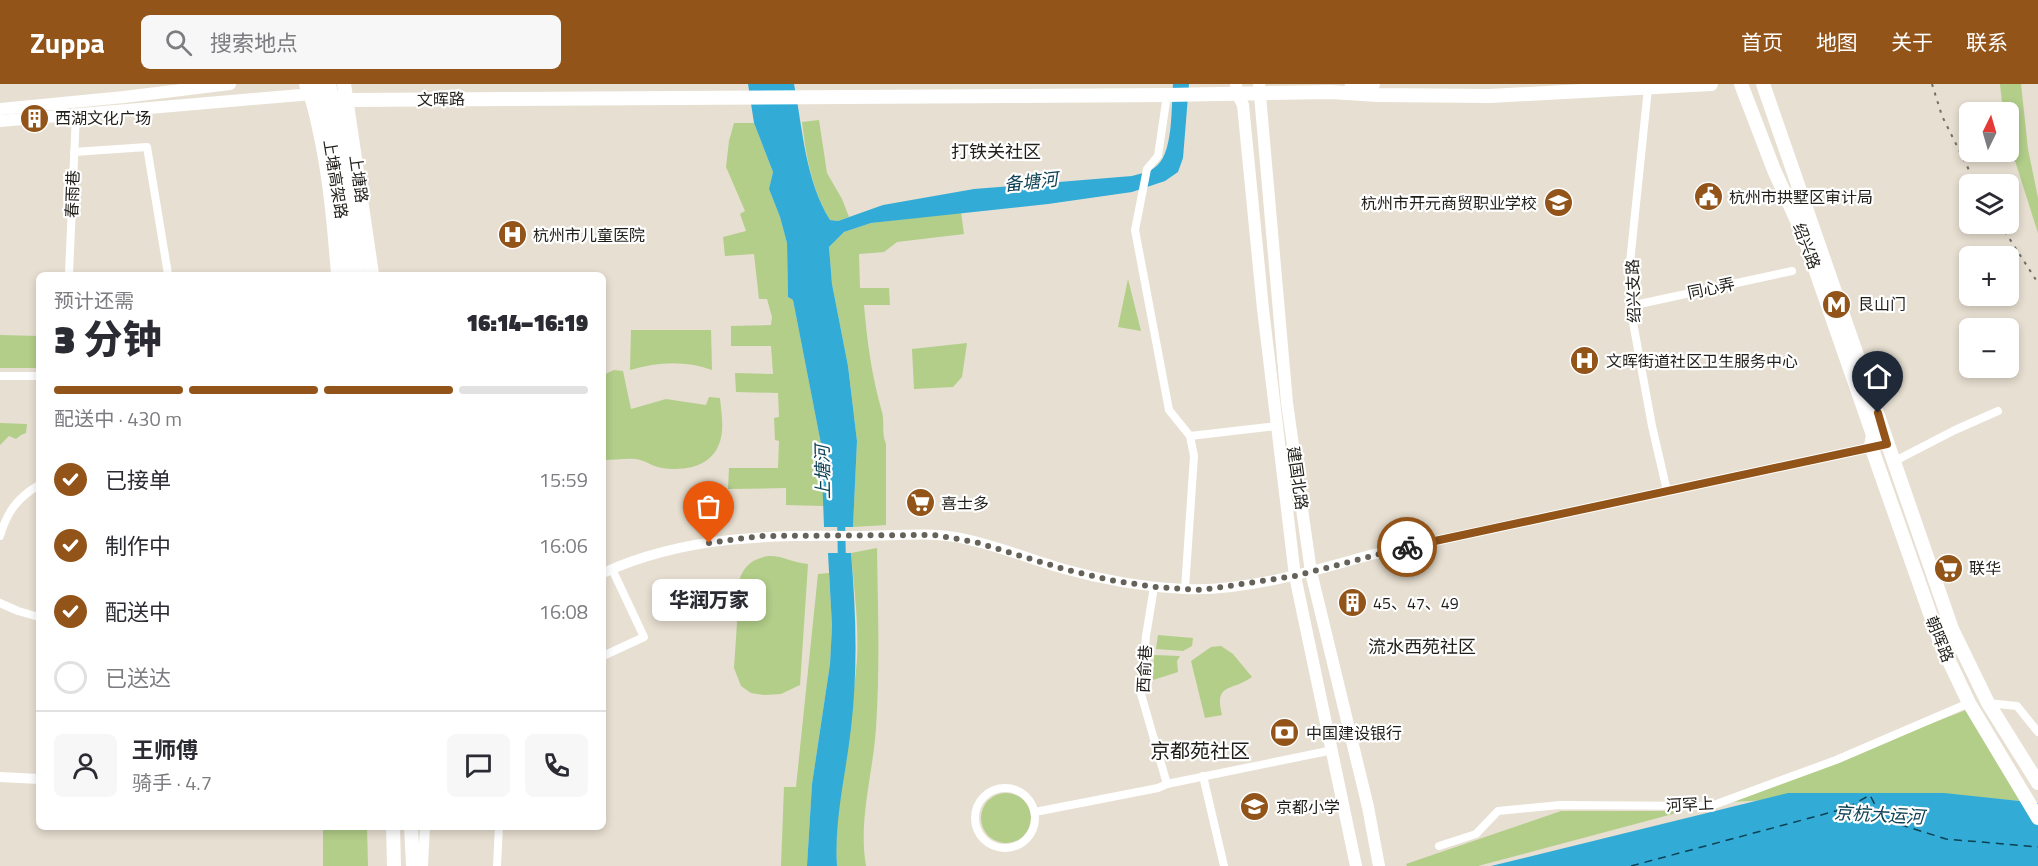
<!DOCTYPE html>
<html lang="zh">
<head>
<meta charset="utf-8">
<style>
  :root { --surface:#fff; --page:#f7f7f7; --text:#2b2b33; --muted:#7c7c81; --line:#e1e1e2; --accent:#925419 }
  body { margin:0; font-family:"Titillium Web","Noto Sans SC",sans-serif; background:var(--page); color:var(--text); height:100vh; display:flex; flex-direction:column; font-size:22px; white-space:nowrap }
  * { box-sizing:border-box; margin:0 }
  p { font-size:20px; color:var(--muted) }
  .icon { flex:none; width:33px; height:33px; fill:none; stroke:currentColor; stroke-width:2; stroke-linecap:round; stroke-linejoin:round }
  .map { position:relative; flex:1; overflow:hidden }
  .drawer { position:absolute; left:36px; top:188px; width:570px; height:558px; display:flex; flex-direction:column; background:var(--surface); border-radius:9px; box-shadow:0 3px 9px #0003 }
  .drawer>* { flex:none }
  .needle { width:39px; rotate:5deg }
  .fabs { position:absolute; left:1959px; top:18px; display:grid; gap:12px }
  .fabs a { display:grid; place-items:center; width:60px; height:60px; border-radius:9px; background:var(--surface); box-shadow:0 3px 9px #0003; font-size:30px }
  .pin { position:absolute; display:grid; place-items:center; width:51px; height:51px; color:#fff; margin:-62px -26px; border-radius:50% 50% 50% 0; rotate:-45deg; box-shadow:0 0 6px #0007 }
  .pin .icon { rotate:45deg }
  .courier { position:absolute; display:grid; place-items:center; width:60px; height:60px; margin:-30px; border:4px solid #925419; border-radius:50%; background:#fff; color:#222; box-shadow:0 2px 8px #0007 }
  .bubble { position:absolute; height:42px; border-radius:9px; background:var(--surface); box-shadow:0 3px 9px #0003; font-size:20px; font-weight:800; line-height:42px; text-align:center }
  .headline em { font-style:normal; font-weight:800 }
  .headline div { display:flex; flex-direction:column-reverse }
  .headline { display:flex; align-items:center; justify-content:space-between; height:102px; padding:0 18px }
  h1 { font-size:39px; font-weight:800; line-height:45px }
  .bar { display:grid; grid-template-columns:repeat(4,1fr); gap:9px 6px; align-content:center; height:72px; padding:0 18px }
  .bar i { height:8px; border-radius:4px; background:var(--line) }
  .bar .current { background:var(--accent) }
  .bar p { grid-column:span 4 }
  .line { display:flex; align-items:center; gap:15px; padding:0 18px; border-top:2px solid var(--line) }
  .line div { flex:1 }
  .round { display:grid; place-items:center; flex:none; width:63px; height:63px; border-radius:9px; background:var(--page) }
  ol { padding:0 18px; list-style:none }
  li { display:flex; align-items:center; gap:18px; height:66px }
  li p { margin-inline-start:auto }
  li .icon { padding:6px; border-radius:50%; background:var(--accent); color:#fff; stroke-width:4 }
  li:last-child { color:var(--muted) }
  li i { width:33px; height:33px; border:3px solid var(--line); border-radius:50% }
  header { display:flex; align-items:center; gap:36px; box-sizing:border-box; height:84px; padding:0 30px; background:var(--accent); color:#fff }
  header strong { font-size:28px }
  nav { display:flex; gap:33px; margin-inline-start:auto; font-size:21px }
  .search { width:420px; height:54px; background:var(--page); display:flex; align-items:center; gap:15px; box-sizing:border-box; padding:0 21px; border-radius:9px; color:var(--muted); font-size:22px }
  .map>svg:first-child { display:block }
  .green { fill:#b2ce89 }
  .water { fill:#32acd7 }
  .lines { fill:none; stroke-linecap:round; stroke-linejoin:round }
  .canal { stroke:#32acd7; stroke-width:8 }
  .ferry { stroke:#0d4153; stroke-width:1.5; stroke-dasharray:8 6; stroke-linecap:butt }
  .minor { stroke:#fff; stroke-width:8 }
  .tertiary { stroke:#fff; stroke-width:10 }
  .secondary { stroke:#fff; stroke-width:12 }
  .primary { stroke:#fff; stroke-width:14 }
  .trunk { stroke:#fff; stroke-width:14 }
  .rail { stroke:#736e65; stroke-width:2; stroke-dasharray:3 6; stroke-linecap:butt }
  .done { stroke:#666259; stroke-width:6; stroke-dasharray:0 10.8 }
  .route { stroke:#925419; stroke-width:8 }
  .labels { text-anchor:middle; stroke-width:4.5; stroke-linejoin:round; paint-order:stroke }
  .street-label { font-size:16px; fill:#201e19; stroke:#fff }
  .poi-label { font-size:16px; fill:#201e19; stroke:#fff; text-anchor:start }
  .neighbourhood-label { font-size:18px; fill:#201e19; stroke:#fff }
  .water-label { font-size:18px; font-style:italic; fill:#0d4153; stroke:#fff }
  .quarter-label { font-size:20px; fill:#201e19; stroke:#fff }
</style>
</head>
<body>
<header>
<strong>Zuppa</strong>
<div class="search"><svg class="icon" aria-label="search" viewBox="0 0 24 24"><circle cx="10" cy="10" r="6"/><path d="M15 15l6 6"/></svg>搜索地点</div>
<nav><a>首页</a><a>地图</a><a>关于</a><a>联系</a></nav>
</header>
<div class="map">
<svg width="2038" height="782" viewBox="0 0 2038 782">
  <rect width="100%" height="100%" fill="#e7dfd1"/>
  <g class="green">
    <polygon points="2000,0 2021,0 2028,65 2038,114 2038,149 2010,61 2008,28 2003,28"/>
    <path d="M819 36 827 89 842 115 849 133 838 137 830 136C812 106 806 72 802 38Z"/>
    <polygon points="734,39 754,39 773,88 769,105 780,133 787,159 788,213 793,216 821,360 824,422 786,421 786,404 728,405 729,384 778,384 779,357 775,356 774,334 779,333 778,309 736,308 735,289 773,290 771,262 731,262 731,242 771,241 772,233 767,215 759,215 754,170 725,172 723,153 746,147 740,130 745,127 726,83 729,57"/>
    <path d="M961 128 964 150 897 158 884 168 859 170 860 204H889L890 221H864C867 258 872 293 882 328 885 340 881 348 886 360V441L853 443 857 357 848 282 832 200 829 163 844 148 871 139Z"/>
    <polygon points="1128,195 1141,247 1118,243"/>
    <path d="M631 246H711L712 286C685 276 657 278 630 286Z"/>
    <polygon points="0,251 39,252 39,284 0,284"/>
    <polygon points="967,259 962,293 953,303 914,305 912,265"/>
    <path d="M614 286 623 287 631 325 666 315 706 321 709 313 720 314C721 325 723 337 722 347 719 380 691 388 662 384 653 383 645 376 636 375 625 374 614 376 603 376V291Z"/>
    <polygon points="0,339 27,340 26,349 21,351 16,355 9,352 0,361"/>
    <path d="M877 464C878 524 880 585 876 644 873 690 858 736 866 782H837C832 713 852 643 857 575 859 540 854 504 851 469Z"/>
    <path d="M769 472C784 472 793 479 808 480L800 601 781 610 764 611 751 609 741 602 734 584 740 494C745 480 755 474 769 472Z"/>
    <polygon points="829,489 832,542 830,580 812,700 807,782 781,782 784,703 796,703 818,490"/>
    <polygon points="1158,551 1193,554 1192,562 1183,567 1156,565"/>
    <path d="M1221 562 1233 570 1252 593C1231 608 1214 598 1222 631L1205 634 1191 577 1211 563Z"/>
    <polygon points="1154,571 1180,572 1177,577 1178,588 1153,596"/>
    <polygon points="1966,626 2022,717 1915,709 1729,718"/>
    <circle cx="1006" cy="734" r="25"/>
    <polygon points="1561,727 1684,727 1478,782 1407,782 1406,780"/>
    <polygon points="323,743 367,743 368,782 323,782"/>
  </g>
  <g class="water">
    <path d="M748 0H794C803 46 805 95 830 136L838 137 883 121 974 105 1132 92C1139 90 1148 88 1154 84 1174 72 1171 22 1173 0H1189L1183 74 1178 88 1165 97 1132 108 1048 120 871 139 844 148 829 163 832 200 848 282 857 357 853 443H824L821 360 793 216 788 213 787 159 780 133 769 105 773 88 754 39Z"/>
    <path d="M828 469H851C856 528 858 585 851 644 846 690 834 735 837 782H807L812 700 830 580 832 542Z"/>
    <polygon points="1788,709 1944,709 2038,719 2038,782 1491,782"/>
  </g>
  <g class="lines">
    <polyline class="canal" points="841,433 842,480"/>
    <polyline class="ferry" points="1631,782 1847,724 1870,711 1876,723 1892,738 1946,755 2038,763"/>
    <g class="minor">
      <polyline points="1648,4 1629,188 1630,222 1652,342 1667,407"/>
      <polyline points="1167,11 1158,72 1147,85 1135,146 1169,326 1190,352 1194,372 1185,505"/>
      <polyline points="74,68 147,63 168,190"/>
      <polyline points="69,190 76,30"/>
      <polyline points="1630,222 1792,187"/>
      <polyline points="0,292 39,292"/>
      <polyline points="1190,352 1277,342"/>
      <polyline points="1893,378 1955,346 1998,327"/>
      <path d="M0 452C7 428 17 414 39 401"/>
      <polyline points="1154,503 1146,552 1141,610 1167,700"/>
      <polyline points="0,519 18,527 39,533"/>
      <polyline points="603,572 644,553 612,485"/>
      <polyline points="1988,619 2017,622 2038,648"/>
      <polyline points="1203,692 1224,782"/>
      <circle cx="1005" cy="734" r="30"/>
      <polyline points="1035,728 1158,704 1167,700 1333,666"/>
      <polyline points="1439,762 1476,750 1498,727 1560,721 1711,722 1836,676 1969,619"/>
      <polyline points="497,782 499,742"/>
    </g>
    <g class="tertiary">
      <path d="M603 489C686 451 772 451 860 452 892 452 924 448 955 453 992 459 1028 475 1064 485 1103 496 1144 503 1184 505 1243 508 1314 487 1370 471L1887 360"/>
      <polyline points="0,693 39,695"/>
      <polyline points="423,782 425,742"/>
    </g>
    <g class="secondary">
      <polyline points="1236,0 1237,9 1243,21 1263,225 1295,492 1356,782"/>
      <polyline points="1259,0 1287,319 1311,488 1368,723 1379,782"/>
      <polyline points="0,25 124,13 230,0"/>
      <polyline points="0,37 312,10"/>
    </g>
    <g class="primary">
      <path d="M306 0C313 14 316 29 319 44 330 92 334 141 338 190"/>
      <polyline points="344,0 372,190"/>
      <polyline points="1741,0 1774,86 1803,150 1873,351 1871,362 1940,558 1969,619 2038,734"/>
      <polyline points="1763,0 1952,545 1988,619 2038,699"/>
      <polyline points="1351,4 1373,0"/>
      <polyline points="312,10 346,16 1167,11 1331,8 1377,11 1490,12 1711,0"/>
    </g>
    <g class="trunk">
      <polyline points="318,0 339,104 348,190"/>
      <polyline points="329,0 345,74 358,190"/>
      <polyline points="393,742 394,782"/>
      <polyline points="411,742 413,782"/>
    </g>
    <g class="rail">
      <polyline points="1932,0 1942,32 1976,100"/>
      <polyline points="2000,140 2038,199"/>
    </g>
  </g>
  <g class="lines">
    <polyline class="done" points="709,459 760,452 934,451 975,458 1064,485 1110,496 1154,503 1202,506 1295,492 1407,463"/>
    <polyline class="route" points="1407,463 1887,360 1878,329"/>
  </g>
  <defs>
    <symbol id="building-disc" viewBox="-11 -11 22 22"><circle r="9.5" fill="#925419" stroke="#fff"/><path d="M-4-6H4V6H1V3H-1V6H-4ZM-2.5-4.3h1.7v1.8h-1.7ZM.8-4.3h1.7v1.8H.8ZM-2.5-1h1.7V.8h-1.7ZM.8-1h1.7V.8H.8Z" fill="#fff"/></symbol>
    <symbol id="civic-disc" viewBox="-11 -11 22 22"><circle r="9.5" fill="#925419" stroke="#fff"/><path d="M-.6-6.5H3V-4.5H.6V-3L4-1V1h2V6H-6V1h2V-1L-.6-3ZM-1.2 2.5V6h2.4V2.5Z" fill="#fff"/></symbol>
    <symbol id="school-disc" viewBox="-11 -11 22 22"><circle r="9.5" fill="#925419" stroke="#fff"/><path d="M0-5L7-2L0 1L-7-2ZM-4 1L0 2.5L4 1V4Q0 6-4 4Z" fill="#fff"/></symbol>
    <symbol id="hospital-disc" viewBox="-11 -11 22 22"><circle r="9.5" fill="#925419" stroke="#fff"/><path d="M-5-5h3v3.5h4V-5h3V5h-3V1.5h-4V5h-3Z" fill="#fff"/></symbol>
    <symbol id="metro-disc" viewBox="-11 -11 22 22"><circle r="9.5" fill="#925419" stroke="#fff"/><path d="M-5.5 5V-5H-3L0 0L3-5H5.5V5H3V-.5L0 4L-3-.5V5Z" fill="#fff"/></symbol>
    <symbol id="supermarket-disc" viewBox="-11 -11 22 22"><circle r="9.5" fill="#925419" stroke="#fff"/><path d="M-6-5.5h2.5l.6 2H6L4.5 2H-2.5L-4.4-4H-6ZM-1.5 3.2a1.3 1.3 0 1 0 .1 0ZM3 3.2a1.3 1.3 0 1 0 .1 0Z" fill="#fff"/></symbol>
    <symbol id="bank-disc" viewBox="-11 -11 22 22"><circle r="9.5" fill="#925419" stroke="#fff"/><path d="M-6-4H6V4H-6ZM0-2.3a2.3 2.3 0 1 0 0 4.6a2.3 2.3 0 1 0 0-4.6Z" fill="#fff"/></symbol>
  </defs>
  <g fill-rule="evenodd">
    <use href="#building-disc" x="18" y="18" width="33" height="33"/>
    <use href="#civic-disc" x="1692" y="96" width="33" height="33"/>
    <use href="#school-disc" x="1542" y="102" width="33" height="33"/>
    <use href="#hospital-disc" x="496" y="134" width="33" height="33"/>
    <use href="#metro-disc" x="1820" y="204" width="33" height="33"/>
    <use href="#hospital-disc" x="1568" y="260" width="33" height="33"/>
    <use href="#supermarket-disc" x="904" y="402" width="33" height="33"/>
    <use href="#supermarket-disc" x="1932" y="468" width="33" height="33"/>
    <use href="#building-disc" x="1336" y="502" width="33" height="33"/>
    <use href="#bank-disc" x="1268" y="632" width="33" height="33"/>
    <use href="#school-disc" x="1238" y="706" width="33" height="33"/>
  </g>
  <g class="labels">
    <g class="street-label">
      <text transform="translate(441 15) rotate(-1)" y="6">文晖路</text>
      <text transform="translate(336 95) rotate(81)" y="6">上塘高架路</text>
      <text transform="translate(359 95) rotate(82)" y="6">上塘路</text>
      <text transform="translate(72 110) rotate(-88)" y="6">春雨巷</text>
      <text transform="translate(1807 162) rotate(69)" y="6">绍兴路</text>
      <text transform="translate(1711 204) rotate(-12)" y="6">同心弄</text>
      <text transform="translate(1633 207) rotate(-92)" y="6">绍兴支路</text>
      <text transform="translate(1298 394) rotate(82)" y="6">建国北路</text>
      <text transform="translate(1940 555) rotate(68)" y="6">朝晖路</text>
      <text transform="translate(1144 585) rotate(-87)" y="6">西俞巷</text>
      <text transform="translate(1690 720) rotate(-3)" y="6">河罕上</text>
    </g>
    <g class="poi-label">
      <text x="55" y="40">西湖文化广场</text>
      <text x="1729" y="119">杭州市拱墅区审计局</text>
      <text x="1537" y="125" text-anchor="end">杭州市开元商贸职业学校</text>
      <text x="533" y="157">杭州市儿童医院</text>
      <text x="1858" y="226">艮山门</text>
      <text x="1606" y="283">文晖街道社区卫生服务中心</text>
      <text x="941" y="425">喜士多</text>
      <text x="1969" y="490">联华</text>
      <text x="1373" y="525">45、47、49</text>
      <text x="1306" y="655">中国建设银行</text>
      <text x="1276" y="729">京都小学</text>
    </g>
    <g class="neighbourhood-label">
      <text x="996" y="74">打铁关社区</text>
      <text x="1422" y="569">流水西苑社区</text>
    </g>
    <g class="water-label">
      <text transform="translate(1031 98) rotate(-6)" y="6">备塘河</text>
      <text transform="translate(823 388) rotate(-91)" y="6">上塘河</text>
      <text transform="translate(1879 731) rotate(3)" y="6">京杭大运河</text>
    </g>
    <g class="quarter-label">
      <text x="1200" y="674">京都苑社区</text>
    </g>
  </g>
</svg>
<div class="fabs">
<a><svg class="needle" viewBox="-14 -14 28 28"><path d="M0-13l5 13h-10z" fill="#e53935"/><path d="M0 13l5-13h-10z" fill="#7c7c81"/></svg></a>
<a><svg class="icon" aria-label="layers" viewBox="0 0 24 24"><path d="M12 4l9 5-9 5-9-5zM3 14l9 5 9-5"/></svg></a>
<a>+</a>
<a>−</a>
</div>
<div class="pin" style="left:709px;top:459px;background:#ea580c"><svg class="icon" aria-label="bag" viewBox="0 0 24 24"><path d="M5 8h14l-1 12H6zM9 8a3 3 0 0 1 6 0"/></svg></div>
<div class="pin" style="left:1878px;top:329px;background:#1f2937"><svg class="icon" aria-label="home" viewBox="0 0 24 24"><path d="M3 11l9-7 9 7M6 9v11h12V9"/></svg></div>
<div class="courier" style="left:1407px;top:463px"><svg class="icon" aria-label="bike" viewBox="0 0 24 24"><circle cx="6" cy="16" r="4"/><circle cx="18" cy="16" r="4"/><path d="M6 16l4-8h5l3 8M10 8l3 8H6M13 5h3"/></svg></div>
<div class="bubble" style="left:652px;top:495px;width:114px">华润万家</div>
<section class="drawer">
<div class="headline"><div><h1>3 分钟</h1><p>预计还需</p></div><em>16:14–16:19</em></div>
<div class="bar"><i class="current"></i><i class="current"></i><i class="current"></i><i></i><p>配送中 · 430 m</p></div>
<ol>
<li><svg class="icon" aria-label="check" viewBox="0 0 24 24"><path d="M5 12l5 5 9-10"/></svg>已接单<p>15:59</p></li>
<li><svg class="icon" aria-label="check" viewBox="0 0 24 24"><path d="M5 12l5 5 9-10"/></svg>制作中<p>16:06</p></li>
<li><svg class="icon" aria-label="check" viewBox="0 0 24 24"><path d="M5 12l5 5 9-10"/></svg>配送中<p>16:08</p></li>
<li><i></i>已送达</li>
</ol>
<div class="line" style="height:108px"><a class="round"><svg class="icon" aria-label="person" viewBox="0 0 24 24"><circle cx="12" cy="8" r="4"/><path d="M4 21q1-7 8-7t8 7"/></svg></a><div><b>王师傅</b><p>骑手 · 4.7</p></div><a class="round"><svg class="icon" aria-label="chat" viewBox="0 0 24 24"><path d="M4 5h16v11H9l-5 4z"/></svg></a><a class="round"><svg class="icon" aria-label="phone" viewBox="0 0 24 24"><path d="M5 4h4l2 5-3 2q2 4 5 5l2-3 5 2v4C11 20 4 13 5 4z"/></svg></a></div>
</section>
</div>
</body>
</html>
